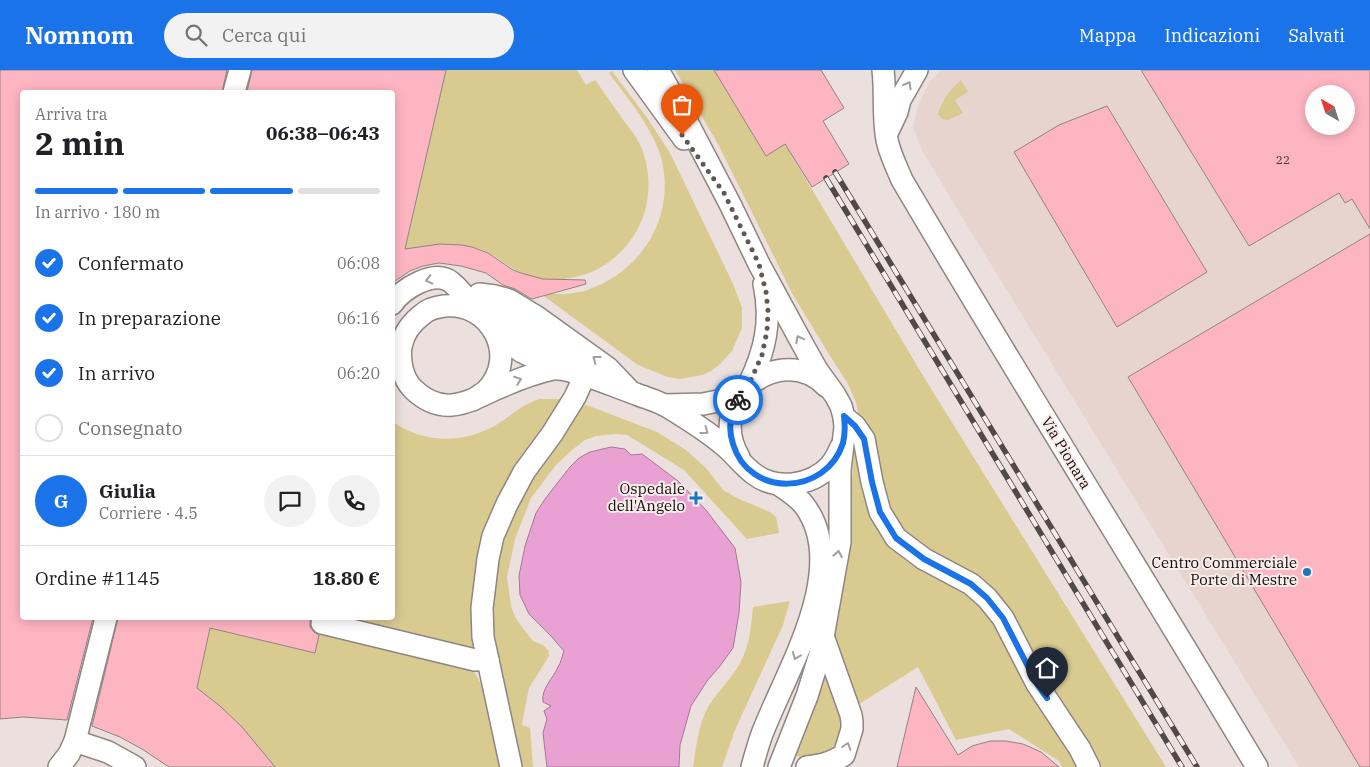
<!DOCTYPE html>
<html lang="it">
<head>
<meta charset="utf-8">
<style>
  :root { --surface:#fff; --page:#f2f2f2; --text:#202124; --muted:#757577; --line:#e0e0e0; --accent:#1a73e8 }
  body { margin:0; font-family:"IBM Plex Serif",serif; background:var(--page); color:var(--text); height:100vh; display:flex; flex-direction:column; font-size:19px; white-space:nowrap }
  * { box-sizing:border-box; margin:0 }
  p { font-size:16px; color:var(--muted) }
  .icon { flex:none; width:28px; height:28px; fill:none; stroke:currentColor; stroke-width:2; stroke-linecap:round; stroke-linejoin:round }
  .map { position:relative; flex:1; overflow:hidden }
  .panel { position:absolute; left:20px; top:20px; width:375px; height:530px; display:flex; flex-direction:column; background:var(--surface); border-radius:5px; box-shadow:0 2px 12px #0003 }
  .panel>* { flex:none }
  .needle { width:32px; rotate:321deg }
  .buttons { position:absolute; left:1305px; top:15px; display:grid; gap:10px }
  .buttons a { display:grid; place-items:center; width:50px; height:50px; border-radius:50%; background:var(--surface); box-shadow:0 2px 12px #0003; font-size:25px }
  .pin { position:absolute; display:grid; place-items:center; width:42px; height:42px; color:#fff; margin:-51px -21px; border-radius:50% 50% 50% 0; rotate:-45deg; box-shadow:0 0 5px #0007 }
  .pin .icon { rotate:45deg }
  .courier { position:absolute; display:grid; place-items:center; width:50px; height:50px; margin:-25px; border:4px solid #1a73e8; border-radius:50%; background:#fff; color:#222; box-shadow:0 1px 6px #0007 }
  .summary em { font-style:normal; font-weight:700 }
  .summary div { display:flex; flex-direction:column-reverse }
  .summary { display:flex; align-items:center; justify-content:space-between; height:85px; padding:0 15px }
  h1 { font-size:32px; font-weight:700; line-height:38px }
  .bar { display:grid; grid-template-columns:repeat(4,1fr); gap:8px 5px; align-content:center; height:60px; padding:0 15px }
  .bar i { height:6px; border-radius:4px; background:var(--line) }
  .bar .selected { background:var(--accent) }
  .bar p { grid-column:span 4 }
  .line { display:flex; align-items:center; gap:12px; padding:0 15px; border-top:1px solid var(--line) }
  .line div { flex:1 }
  .round { display:grid; place-items:center; flex:none; width:52px; height:52px; border-radius:26px; background:var(--page) }
  ol { padding:0 15px; list-style:none }
  li { display:flex; align-items:center; gap:15px; height:55px }
  li p { margin-inline-start:auto }
  li .icon { padding:5px; border-radius:50%; background:var(--accent); color:#fff; stroke-width:4 }
  li:last-child { color:var(--muted) }
  li i { width:28px; height:28px; border:2px solid var(--line); border-radius:50% }
  header { display:flex; align-items:center; gap:30px; box-sizing:border-box; height:70px; padding:0 25px; background:var(--accent); color:#fff }
  header strong { font-size:24px }
  nav { display:flex; gap:28px; margin-inline-start:auto; font-size:18px }
  .search { width:350px; height:45px; background:var(--page); display:flex; align-items:center; gap:12px; box-sizing:border-box; padding:0 18px; border-radius:28px; color:var(--muted); font-size:19px }
  .map>svg:first-child { display:block }
  .built { fill:#e7d4ce; fill-rule:evenodd }
  .green { fill:#d9ca90 }
  .water { fill:#e9a1d4; stroke:#a87598 }
  .building { fill:#feb5c2; stroke:#8e8485; fill-rule:evenodd }
  .lines { fill:none; stroke-linecap:round; stroke-linejoin:round }
  .minor-casing { stroke:#8f8582; stroke-width:24 }
  .minor { stroke:#fff; stroke-width:21 }
  .rail-casing { stroke:#4f4948; stroke-width:5.5 }
  .rail { stroke:#f8edea; stroke-width:4; stroke-dasharray:11; stroke-linecap:butt }
  .oneway { stroke:#a09f9e }
  .done { stroke:#5e5856; stroke-width:5; stroke-dasharray:0 9 }
  .route { stroke:#1a73e8; stroke-width:6 }
  .poi-dot { fill:#1877c3; stroke:#f8edea; stroke-width:2 }
  .labels { text-anchor:middle; stroke-width:4; stroke-linejoin:round; paint-order:stroke }
  .number-label { font-size:12px; fill:#4d383a }
  .street-label { font-size:15px; fill:#120e0d; stroke:#f8edea }
  .poi-label { font-size:15px; fill:#120e0d; stroke:#f8edea; text-anchor:end }
</style>
</head>
<body>
<header>
<strong>Nomnom</strong>
<div class="search"><svg class="icon" aria-label="search" viewBox="0 0 24 24"><circle cx="10" cy="10" r="6"/><path d="M15 15l6 6"/></svg>Cerca qui</div>
<nav><a>Mappa</a><a>Indicazioni</a><a>Salvati</a></nav>
</header>
<div class="map">
<svg width="1370" height="697" viewBox="0 0 1370 697">
  <rect width="100%" height="100%" fill="#ebe0dd"/>
  <path class="built" d="M941 0H1370V697H1299L954 134 922 80 913 58 918 35 922 27 930 12ZM1314 24H1346V56H1314Z"/>
  <g class="green">
    <path d="M446 0H577L586 15 595 10C604 22 612 34 621 47 629 58 639 69 643 82 666 150 614 216 543 209 519 206 508 194 489 183 475 176 456 173 441 174 429 175 416 181 404 184Z"/>
    <polygon points="675,0 714,0 765,85 785,74 925,309 1166,697 1093,697 1021,573 893,457 858,351 858,341 856,332 847,312 835,294 793,225 718,74"/>
    <path d="M612 1 648 49 670 83 734 216 742 238V258L732 281 719 295 711 301 702 305 680 309 668 307 638 295 541 224C556 224 572 225 587 220 641 202 675 148 662 91 654 59 628 29 609 3Z"/>
    <path d="M961 10 968 22 955 30 963 43 948 50 942 49 938 44C942 30 950 20 961 10Z"/>
    <path d="M539 329H563L519 397 476 574 470 579 330 548H392L393 352C426 375 469 374 502 351 516 342 522 335 539 329Z"/>
    <polygon points="581,333 657,362 686,380 706,398 723,420 739,429 770,442 776,447 779,463 747,469 684,400 627,365 614,364 596,366 585,370 572,380 556,395 531,428 515,469 507,507 511,536 515,547 522,557 533,571 543,575 548,580 549,586 529,618 523,648 522,655 530,658 533,697 519,697 489,553 502,462 521,420"/>
    <polygon points="854,374 890,470 983,532 1080,697 1062,697 1059,691 1009,659 956,670 918,597 856,636 832,566 850,450"/>
    <path d="M790 531 783 555 735 660 722 697H693C696 679 698 657 706 641 715 623 731 610 740 593 750 575 751 557 753 537Z"/>
    <path d="M321 557 472 599C488 619 498 671 500 697H275L242 657 220 636 197 618 210 558 315 583Z"/>
    <polygon points="827,592 843,647 842,667 832,683 805,689 794,685"/>
  </g>
  <path class="water" d="M611 377 625 379 631 385 642 384 678 411 706 440 735 478 741 512 739 543 733 578 720 596 707 611 691 636 680 675 679 697H547L543 663 547 649 544 641 551 636 543 632C541 618 553 609 558 597 561 593 562 586 564 581L550 565 529 544 520 525 519 506 525 476 536 443 545 429 570 397 579 388 590 382Z"/>
  <g class="building">
    <polygon points="0,0 227,0 222,22 22,22 22,548 93,548 67,650 23,647 0,649"/>
    <polygon points="252,0 446,0 405,179 440,174 462,175 472,177 488,183 513,200 521,203 543,209 585,210 586,214 532,229 515,219 503,215 486,203 461,196 439,193 423,196 410,201 392,213 392,22 247,22"/>
    <polygon points="714,0 821,0 844,38 823,51 849,94 812,117 785,74 766,86"/>
    <path d="M1141 0H1370V159L1352 129 1345 133 1339 123 1249 176ZM1314 24H1346V56H1314Z"/>
    <polygon points="1107,36 1207,202 1117,257 1014,82 1059,55"/>
    <polygon points="1370,164 1370,697 1360,697 1128,307"/>
    <polygon points="118,548 311,548 310,551 310,557 314,562 319,565 315,583 210,558 197,618 220,636 242,657 275,697 169,697 142,679 120,667 92,656"/>
    <polygon points="916,617 958,685 972,676 990,671 1006,671 1023,674 1041,682 1059,697 897,697"/>
  </g>
  <g class="lines">
    <defs>
      <g id="minor">
        <polyline points="634,0 684,69"/>
        <polyline points="658,0 684,46 730,134 759,194 803,275 817,300 835,325 841,336 844,347 845,357 840,400 840,472 820,584 807,626 779,697"/>
        <path d="M883 0C886 23 882 52 888 74 891 86 897 98 902 110 1018 307 1140 501 1257 697"/>
        <polyline points="234,22 240,0"/>
        <polyline points="888,61 897,42 900,30 917,0"/>
        <polyline points="479,224 495,226 509,230 537,247 608,298 628,319"/>
        <polyline points="470,229 488,235 509,248 553,279 567,288 585,305 575,327 552,364 524,402 507,434 493,466 488,489 482,538 483,567 511,697"/>
        <path d="M392 234C402 219 434 199 451 212 460 219 470 233 477 242"/>
        <polyline points="493,258 509,273 522,282 556,298"/>
        <path d="M749 314C765 281 772 251 764 214"/>
        <path d="M473 330C477 327 482 324 486 321 520 287 491 231 444 236 437 237 428 239 423 244 412 252 403 264 401 277 399 292 403 309 413 319 442 347 466 333 496 319 514 311 534 303 553 299 561 298 579 303 586 306 603 311 619 318 636 324 646 328 658 331 668 337 686 348 704 359 721 373 733 382 742 395 754 404 776 421 811 416 830 396 835 390 838 384 841 377"/>
        <polyline points="665,335 703,334 718,331 743,322"/>
        <polyline points="844,347 855,356 864,369 872,412 880,442 896,468 924,489 971,514 987,528 1003,548 1037,614 1080,679 1089,697"/>
        <path d="M739 387C704 328 782 271 826 316"/>
        <polyline points="322,553 475,590 488,589"/>
        <polyline points="75,671 108,682 135,697"/>
        <polyline points="59,697 69,684 75,671 106,548"/>
        <path d="M752 697C755 686 758 675 762 664 785 603 852 498 804 435 797 426 787 420 778 414"/>
        <path d="M807 697C822 695 831 693 844 685L852 659V652L851 645 823 566"/>
      </g>
    </defs>
    <use href="#minor" class="minor-casing"/>
    <use href="#minor" class="minor"/>
    <defs>
      <g id="rail">
        <polyline points="835,102 1197,697"/>
        <polyline points="826,108 1182,697"/>
      </g>
    </defs>
    <use href="#rail" class="rail-casing"/>
    <use href="#rail" class="rail"/>
  </g>
  <defs><path id="oneway-chevron" d="M-2-3.5L2.5 0L-2 3.5" fill="none" stroke-width="1.6" stroke-linecap="round" stroke-linejoin="round" transform="scale(1.25)"/></defs>
  <g class="oneway">
    <use href="#oneway-chevron" transform="translate(908 15) rotate(-61)"/>
    <use href="#oneway-chevron" transform="translate(429 210) rotate(167)"/>
    <use href="#oneway-chevron" transform="translate(799 269) rotate(-118)"/>
    <use href="#oneway-chevron" transform="translate(596 289) rotate(-143)"/>
    <use href="#oneway-chevron" transform="translate(518 310) rotate(-21)"/>
    <use href="#oneway-chevron" transform="translate(705 361) rotate(36)"/>
    <use href="#oneway-chevron" transform="translate(838 484) rotate(-80)"/>
    <use href="#oneway-chevron" transform="translate(796 586) rotate(112)"/>
    <use href="#oneway-chevron" transform="translate(847 676) rotate(-72)"/>
  </g>
  <g class="lines">
    <polyline class="done" points="682,65 724,123 759,194 766,222 768,241 767,261 762,285 749,314 738,330"/>
    <path class="route" d="M738 330C730 344 728 359 733 374 749 428 826 426 843 373 845 365 845 355 844 346L855 356 864 369 872 412 880 442 896 468 924 489 971 514 987 528 1003 548 1037 614 1047 628"/>
  </g>
  <g class="poi-dot">
    <path d="M693.5 420.5h5v5h5v5h-5v5h-5v-5h-5v-5h5z"/>
    <circle cx="1307" cy="502" r="5"/>
  </g>
  <g class="labels">
    <g class="number-label">
      <text x="1283" y="94">22</text>
    </g>
    <g class="street-label">
      <text transform="translate(1066 383) rotate(59)" y="5">Via Pionara</text>
    </g>
    <g class="poi-label">
      <text x="685" y="424">Ospedale<tspan x="685" dy="17">dell'Angelo</tspan></text>
      <text x="1297" y="498">Centro Commerciale<tspan x="1297" dy="17">Porte di Mestre</tspan></text>
    </g>
  </g>
</svg>
<div class="buttons">
<a><svg class="needle" viewBox="-14 -14 28 28"><path d="M0-13l5 13h-10z" fill="#e53935"/><path d="M0 13l5-13h-10z" fill="#757577"/></svg></a>
</div>
<div class="pin" style="left:682px;top:65px;background:#ea580c"><svg class="icon" aria-label="bag" viewBox="0 0 24 24"><path d="M5 8h14l-1 12H6zM9 8a3 3 0 0 1 6 0"/></svg></div>
<div class="pin" style="left:1047px;top:628px;background:#1f2937"><svg class="icon" aria-label="home" viewBox="0 0 24 24"><path d="M3 11l9-7 9 7M6 9v11h12V9"/></svg></div>
<div class="courier" style="left:738px;top:330px"><svg class="icon" aria-label="bike" viewBox="0 0 24 24"><circle cx="6" cy="16" r="4"/><circle cx="18" cy="16" r="4"/><path d="M6 16l4-8h5l3 8M10 8l3 8H6M13 5h3"/></svg></div>
<section class="panel">
<div class="summary"><div><h1>2 min</h1><p>Arriva tra</p></div><em>06:38–06:43</em></div>
<div class="bar"><i class="selected"></i><i class="selected"></i><i class="selected"></i><i></i><p>In arrivo · 180 m</p></div>
<ol>
<li><svg class="icon" aria-label="check" viewBox="0 0 24 24"><path d="M5 12l5 5 9-10"/></svg>Confermato<p>06:08</p></li>
<li><svg class="icon" aria-label="check" viewBox="0 0 24 24"><path d="M5 12l5 5 9-10"/></svg>In preparazione<p>06:16</p></li>
<li><svg class="icon" aria-label="check" viewBox="0 0 24 24"><path d="M5 12l5 5 9-10"/></svg>In arrivo<p>06:20</p></li>
<li><i></i>Consegnato</li>
</ol>
<div class="line" style="height:90px"><b class="round" style="background:var(--accent);color:#fff">G</b><div><b>Giulia</b><p>Corriere · 4.5</p></div><a class="round"><svg class="icon" aria-label="chat" viewBox="0 0 24 24"><path d="M4 5h16v11H9l-5 4z"/></svg></a><a class="round"><svg class="icon" aria-label="phone" viewBox="0 0 24 24"><path d="M5 4h4l2 5-3 2q2 4 5 5l2-3 5 2v4C11 20 4 13 5 4z"/></svg></a></div>
<div class="line" style="height:65px"><div>Ordine #1145</div><b>18.80 €</b></div>
</section>
</div>
</body>
</html>
